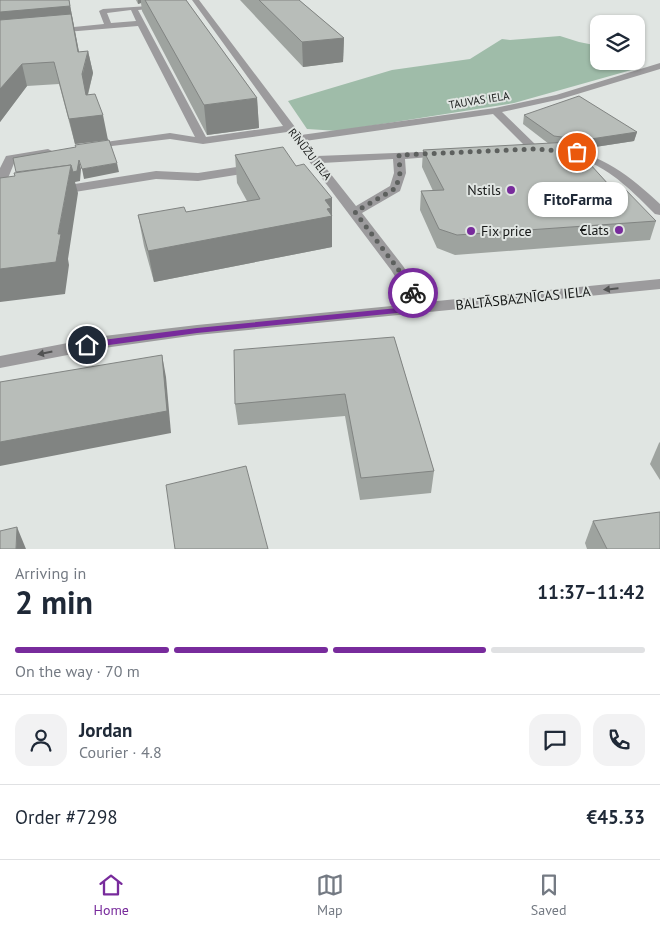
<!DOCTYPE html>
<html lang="en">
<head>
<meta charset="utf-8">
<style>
  :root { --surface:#fff; --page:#f2f2f3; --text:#1f2937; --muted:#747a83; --line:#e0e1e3; --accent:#782b9c }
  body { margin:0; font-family:"PT Sans",sans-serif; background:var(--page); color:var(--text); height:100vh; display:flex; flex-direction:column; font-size:19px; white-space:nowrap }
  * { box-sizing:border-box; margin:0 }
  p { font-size:16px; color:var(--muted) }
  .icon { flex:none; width:28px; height:28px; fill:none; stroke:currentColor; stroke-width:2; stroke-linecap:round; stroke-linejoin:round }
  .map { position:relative; height:549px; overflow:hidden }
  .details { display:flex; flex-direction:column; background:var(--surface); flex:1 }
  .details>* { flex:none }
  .fabs { position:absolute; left:590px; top:15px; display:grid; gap:10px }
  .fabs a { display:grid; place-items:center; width:55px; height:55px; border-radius:10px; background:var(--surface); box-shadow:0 1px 4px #0004; font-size:25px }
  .pin { position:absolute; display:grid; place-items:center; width:42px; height:42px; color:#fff; margin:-21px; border:2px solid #fff; border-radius:50%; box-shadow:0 1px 5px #0007 }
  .courier { position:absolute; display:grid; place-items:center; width:50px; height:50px; margin:-25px; border:4px solid #782b9c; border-radius:50%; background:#fff; color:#222; box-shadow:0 1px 6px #0007 }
  .bubble { position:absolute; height:35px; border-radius:15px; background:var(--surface); box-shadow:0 1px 4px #0004; font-size:16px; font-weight:700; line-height:35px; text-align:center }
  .headline em { font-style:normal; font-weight:700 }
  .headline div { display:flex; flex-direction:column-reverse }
  .headline { display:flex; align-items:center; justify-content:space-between; height:85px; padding:0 15px }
  h1 { font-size:32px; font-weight:700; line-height:38px }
  .bar { display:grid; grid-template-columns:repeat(4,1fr); gap:8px 5px; align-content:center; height:60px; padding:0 15px }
  .bar i { height:6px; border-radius:4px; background:var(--line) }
  .bar .selected { background:var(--accent) }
  .bar p { grid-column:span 4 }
  .line { display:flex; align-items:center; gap:12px; padding:0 15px; border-top:1px solid var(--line) }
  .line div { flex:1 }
  .round { display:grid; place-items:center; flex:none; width:52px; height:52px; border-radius:15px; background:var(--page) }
  .tabs { display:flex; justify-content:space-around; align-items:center; height:70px; border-top:1px solid var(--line); background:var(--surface); font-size:14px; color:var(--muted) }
  .tabs a { display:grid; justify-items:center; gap:2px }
  .tabs .selected { color:var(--accent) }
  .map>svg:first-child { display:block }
  .green { fill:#9fbca9 }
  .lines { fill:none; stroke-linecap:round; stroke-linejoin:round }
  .street { fill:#9c9b9d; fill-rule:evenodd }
  .wall { fill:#9ea39f }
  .shaded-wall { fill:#818482 }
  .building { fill:#b8bdb9; stroke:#818482 }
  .oneway { fill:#525353 }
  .route { fill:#782b9c }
  .done { stroke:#5d605e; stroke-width:5; stroke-dasharray:0 9 }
  .poi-dot { fill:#782b9c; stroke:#e0e5e2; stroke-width:2 }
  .labels { text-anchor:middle; stroke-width:4; stroke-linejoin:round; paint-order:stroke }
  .far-street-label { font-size:11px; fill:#161817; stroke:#e0e5e2 }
  .poi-label { font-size:14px; fill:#161817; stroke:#e0e5e2; text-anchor:end }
  .street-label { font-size:14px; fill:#161817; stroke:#e0e5e2 }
</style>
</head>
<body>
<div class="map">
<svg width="660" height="549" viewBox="0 0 660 549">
  <rect width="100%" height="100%" fill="#e0e5e2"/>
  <polygon class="green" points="560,36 579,42 599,46 599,61 625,61 635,69 514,103 338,131 307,129 288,101 392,70 470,59 502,39 510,40"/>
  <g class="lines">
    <g class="street">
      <path d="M192 0H199L301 135 495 108 556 95 660 63V69L561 99 502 112 538 147 540 149 534 152 530 151 493 114 305 141 317 156 447 151 449 153 443 156 405 159 406 173 400 191 362 213 403 266 427 302 660 279V289L197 335 104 348 0 368V356L104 336 197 325 412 304 391 270 287 132 203 144 170 139 87 149 85 147 87 145 91 144 170 133 195 137 138 26 54 33 50 31 54 29 104 24 99 11 103 9 164 5 166 6 162 8 138 10 206 137 283 126ZM131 10 136 21 111 23 107 13ZM393 159 394 173 390 186 356 206 322 163Z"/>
      <path d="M561 148C602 154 630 176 660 204V215L655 214C634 193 612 170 584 160 575 156 566 156 557 153L555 151 557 149Z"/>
      <polygon points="48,149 54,152 52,154 15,161 6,183 0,187 0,168 6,156"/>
      <polygon points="256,164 260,165 262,168 260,171 198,181 156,179 56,195 50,191 56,187 156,171 198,173"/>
    </g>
  </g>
  <g class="wall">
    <polygon points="0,0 69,0 79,52 88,51 93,73 88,95 108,140 75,144 59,84 27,86 0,122"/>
    <polygon points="136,0 186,0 257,98 259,128 207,135 142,11 141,3 138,4"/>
    <polygon points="240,0 299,0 344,38 343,62 303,67"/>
    <polygon points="524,115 637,132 634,141 582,149 575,148 609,185 656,221 650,240 455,255 437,248 420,210 421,191 433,191 422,167 423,150 549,144 523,124"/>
    <polygon points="235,155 296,166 332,198 332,247 154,282 144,246 138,215 186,212 247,201 237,183"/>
    <polygon points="394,337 434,471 431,493 360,500 345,416 238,425 235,404"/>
    <polygon points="660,442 660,480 650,464 659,443"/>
    <polygon points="593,521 660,549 587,549 585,543"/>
  </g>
  <g class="shaded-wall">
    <polygon points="69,0 83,73 88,51 93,73 87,97 103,115 108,140 75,144 69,119 82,74 0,32 0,12"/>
    <polygon points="138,0 141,0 141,3 138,4"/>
    <polygon points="344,38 343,62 303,67 302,42"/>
    <polygon points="22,64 27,86 0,122 0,89"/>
    <polygon points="257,98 259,128 207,135 204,105"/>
    <polygon points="637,132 634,141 582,149 584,140"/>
    <polygon points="79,160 81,169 80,181 75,182 78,193 68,259 69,265 65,294 0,302 0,269 58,234 71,165"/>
    <polygon points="117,163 119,172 84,179 82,169"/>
    <polygon points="332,198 332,247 154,282 148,251 325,200"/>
    <polygon points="162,355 166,377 171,433 0,466 0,442"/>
    <polygon points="17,527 26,549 16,549"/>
  </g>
  <g class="building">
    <polygon points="0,0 69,0 70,6 0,12"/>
    <polygon points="145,0 186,0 257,98 204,105"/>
    <polygon points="259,0 299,0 344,38 302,42"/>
    <polygon points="71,14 78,52 88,51 82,74 86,95 95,94 103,115 69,119 54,62 22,64 0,89 0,20"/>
    <polygon points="579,96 637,132 584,140 554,136 524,115"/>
    <polygon points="109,140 117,163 82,169 79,160 77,171 73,172 71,165 16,172 13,158 76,147 75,145"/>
    <polygon points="570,142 609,185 621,185 656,221 457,235 439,229 421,191 444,190 423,150"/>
    <polygon points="283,147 296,166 304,164 332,198 325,200 331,208 327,209 332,216 148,251 138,215 184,207 186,212 260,199 235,155"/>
    <polygon points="71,165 58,234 61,234 56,262 0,269 0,178 15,176 14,173"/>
    <polygon points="394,337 434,471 361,478 345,394 235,404 234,350"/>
    <polygon points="162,355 167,411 0,442 0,382"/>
    <polygon points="246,466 268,549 175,549 166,485"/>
    <polygon points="660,512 660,549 607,549 593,521"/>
    <polygon points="17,527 16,549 0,549 0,531"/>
  </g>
  <defs><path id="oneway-solid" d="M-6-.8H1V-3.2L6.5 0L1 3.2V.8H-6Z" transform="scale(1.25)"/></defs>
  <g class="oneway">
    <use href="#oneway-solid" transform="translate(611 289) rotate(174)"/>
    <use href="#oneway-solid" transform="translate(45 353) rotate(169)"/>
  </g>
  <polygon class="route" points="413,290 416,291 428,308 427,310 197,333 87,348 82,345 87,342 197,328 418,306 409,293"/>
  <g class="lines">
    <polyline class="done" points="413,293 398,269 355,212 396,188 400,173 399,155 534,149 577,152"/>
  </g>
  <g class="poi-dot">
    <circle cx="511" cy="190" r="5"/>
    <circle cx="619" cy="230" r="5"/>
    <circle cx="471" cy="231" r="5"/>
  </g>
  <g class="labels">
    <g class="far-street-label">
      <text transform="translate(479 100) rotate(-9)" y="4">TAUVAS IELA</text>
      <text transform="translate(310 154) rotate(52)" y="4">RĪNŪŽU IELA</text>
    </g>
    <g class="poi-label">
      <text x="501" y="195">Nstils</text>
      <text x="609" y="235">€lats</text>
      <text x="481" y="236" text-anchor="start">Fix price</text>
    </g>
    <g class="street-label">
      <text transform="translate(523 298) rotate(-6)" y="5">BALTĀSBAZNĪCAS IELA</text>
    </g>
  </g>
</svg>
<div class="fabs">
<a><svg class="icon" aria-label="layers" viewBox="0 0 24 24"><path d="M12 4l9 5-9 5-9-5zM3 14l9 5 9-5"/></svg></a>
</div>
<div class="pin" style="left:577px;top:152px;background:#ea580c"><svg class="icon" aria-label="bag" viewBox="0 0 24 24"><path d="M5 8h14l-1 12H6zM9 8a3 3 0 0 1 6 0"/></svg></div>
<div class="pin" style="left:87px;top:345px;background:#1f2937"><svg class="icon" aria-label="home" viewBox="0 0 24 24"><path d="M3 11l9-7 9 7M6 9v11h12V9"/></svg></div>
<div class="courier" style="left:413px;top:293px"><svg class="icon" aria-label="bike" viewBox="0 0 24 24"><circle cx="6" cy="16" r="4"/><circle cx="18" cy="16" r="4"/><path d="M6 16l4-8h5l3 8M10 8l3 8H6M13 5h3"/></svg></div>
<div class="bubble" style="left:528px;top:182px;width:100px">FitoFarma</div>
</div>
<section class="details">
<div class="headline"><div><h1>2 min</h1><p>Arriving in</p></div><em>11:37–11:42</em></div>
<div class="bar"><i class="selected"></i><i class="selected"></i><i class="selected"></i><i></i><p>On the way · 70 m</p></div>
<div class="line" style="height:90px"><a class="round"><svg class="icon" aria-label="person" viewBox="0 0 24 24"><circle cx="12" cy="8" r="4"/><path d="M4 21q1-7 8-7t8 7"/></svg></a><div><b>Jordan</b><p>Courier · 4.8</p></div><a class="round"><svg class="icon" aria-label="chat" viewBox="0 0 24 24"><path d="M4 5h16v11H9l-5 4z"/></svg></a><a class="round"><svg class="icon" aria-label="phone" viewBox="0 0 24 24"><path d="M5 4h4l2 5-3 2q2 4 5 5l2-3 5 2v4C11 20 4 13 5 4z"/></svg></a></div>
<div class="line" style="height:65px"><div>Order #7298</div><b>€45.33</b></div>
</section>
<nav class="tabs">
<a class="selected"><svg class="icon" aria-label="home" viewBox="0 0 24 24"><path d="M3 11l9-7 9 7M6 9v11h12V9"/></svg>Home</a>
<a><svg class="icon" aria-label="map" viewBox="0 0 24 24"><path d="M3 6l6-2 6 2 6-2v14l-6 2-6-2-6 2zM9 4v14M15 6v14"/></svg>Map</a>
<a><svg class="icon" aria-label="saved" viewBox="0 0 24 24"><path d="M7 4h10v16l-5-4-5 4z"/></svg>Saved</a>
</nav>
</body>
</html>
